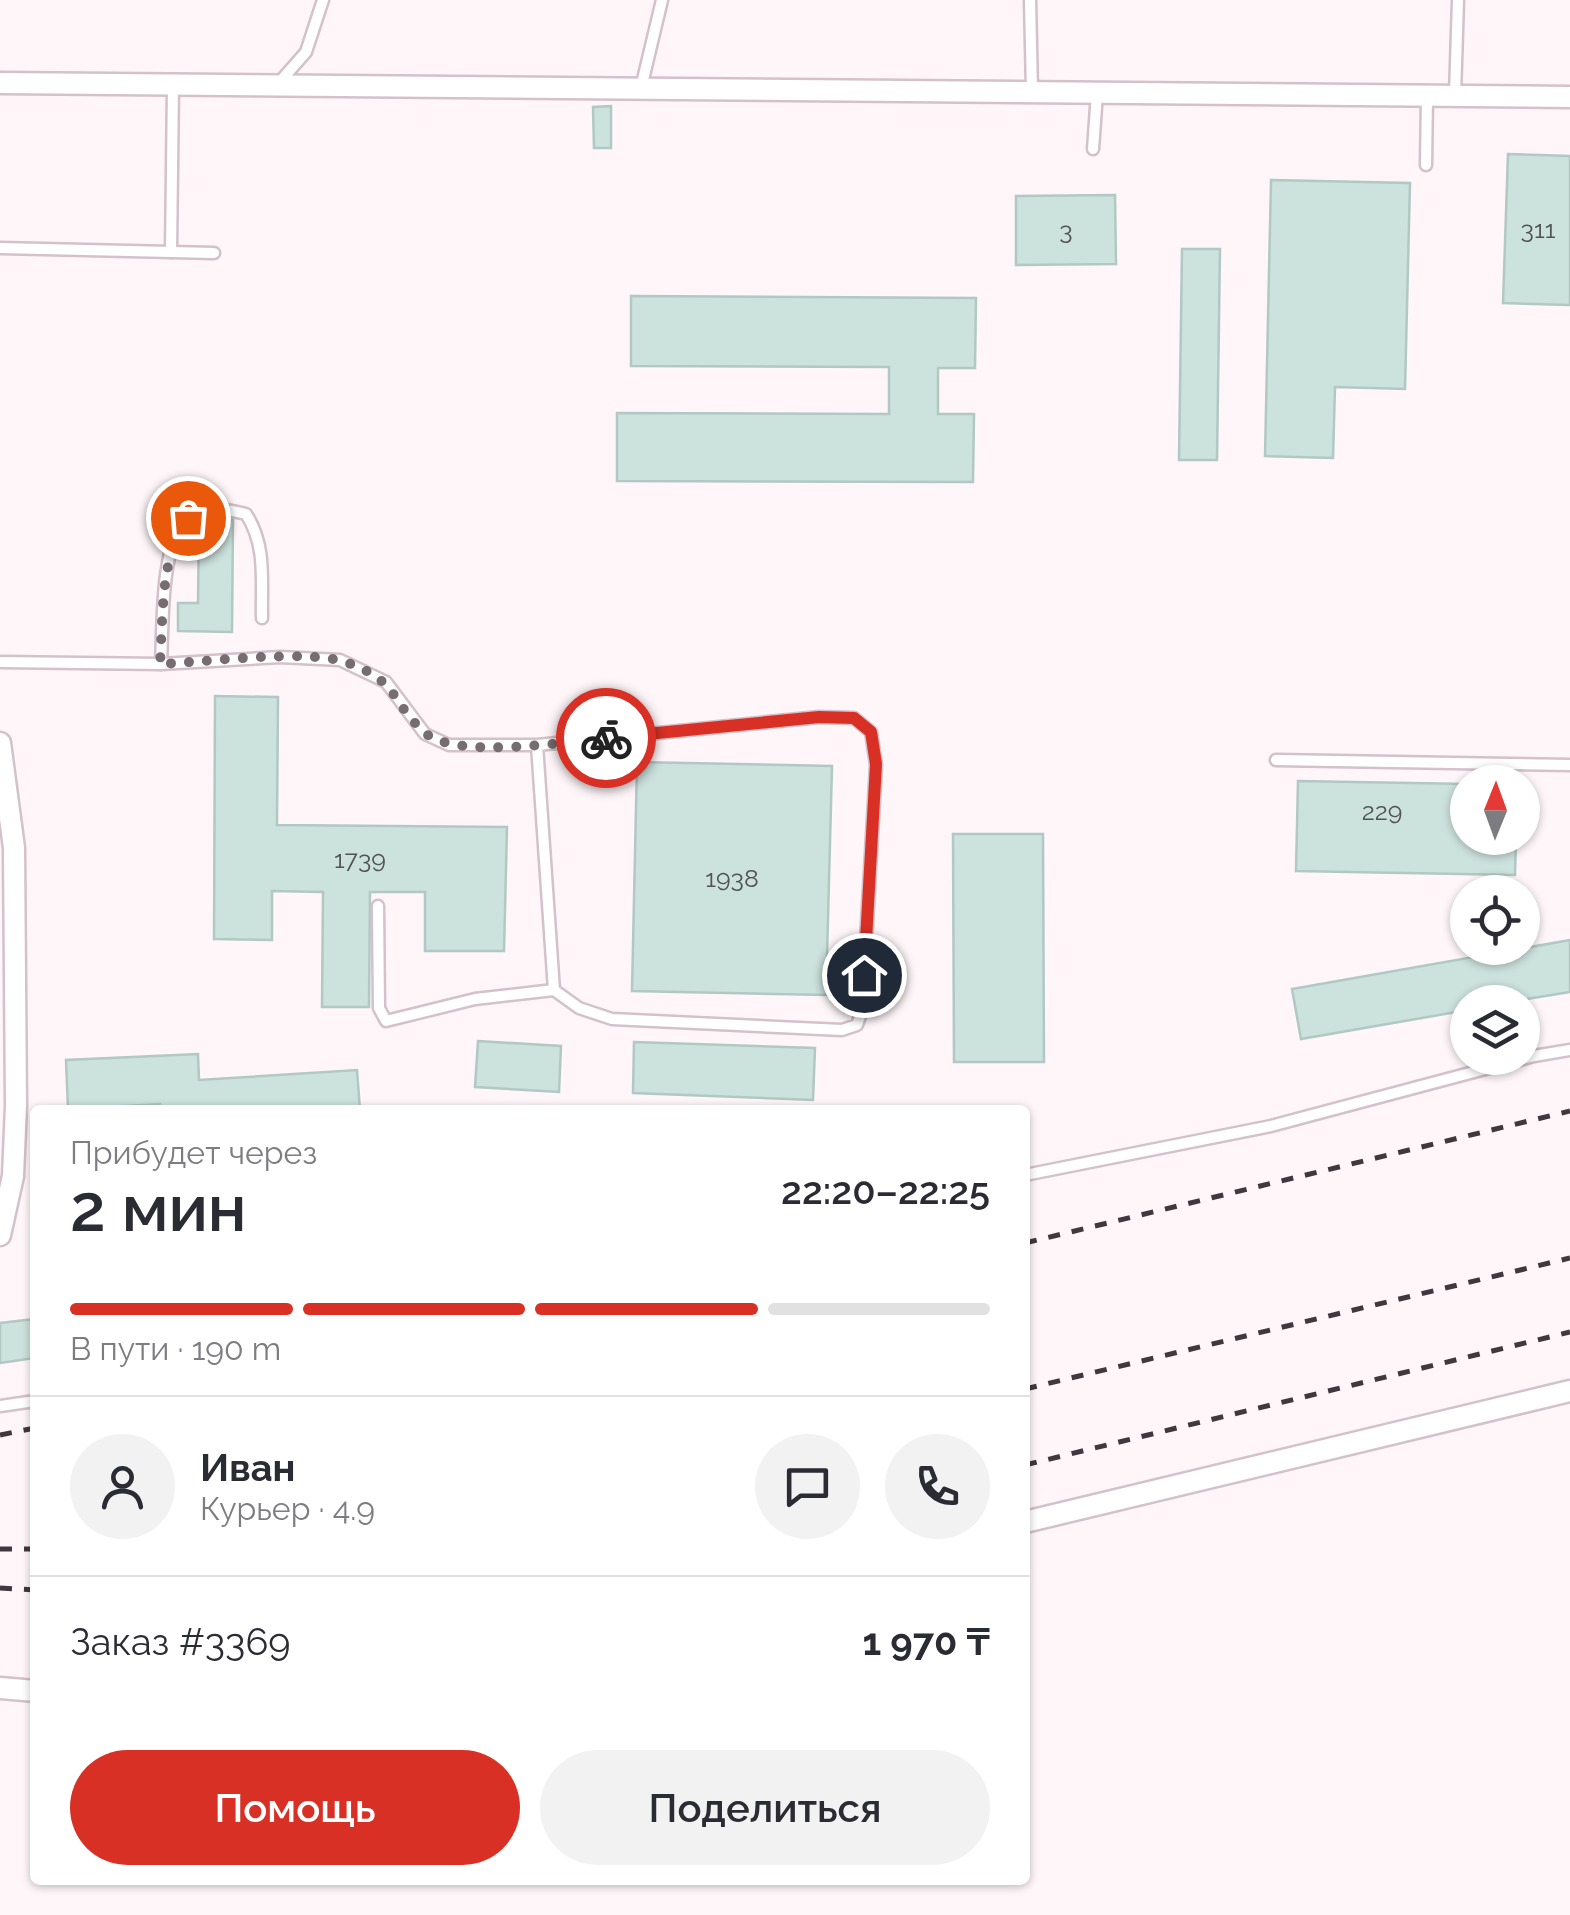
<!DOCTYPE html>
<html lang="ru">
<head>
<meta charset="utf-8">
<style>
  :root { --surface:#fff; --page:#f2f2f3; --text:#2b2b33; --muted:#7c7c81; --line:#e1e1e2; --accent:#d93025 }
  body { margin:0; font-family:Raleway,sans-serif; background:var(--page); color:var(--text); height:100vh; display:flex; flex-direction:column; font-size:38px; white-space:nowrap }
  * { box-sizing:border-box; margin:0 }
  p { font-size:32px; color:var(--muted) }
  .icon { flex:none; width:55px; height:55px; fill:none; stroke:currentColor; stroke-width:2; stroke-linecap:round; stroke-linejoin:round }
  .map { position:relative; flex:1; overflow:hidden }
  .drawer { position:absolute; left:30px; top:1105px; width:1000px; height:780px; display:flex; flex-direction:column; background:var(--surface); border-radius:10px; box-shadow:0 2px 8px #0004 }
  .drawer>* { flex:none }
  .needle { width:65px; rotate:1deg }
  .controls { position:absolute; left:1450px; top:765px; display:grid; gap:20px }
  .controls a { display:grid; place-items:center; width:90px; height:90px; border-radius:50%; background:var(--surface); box-shadow:0 2px 8px #0004; font-size:50px }
  .pin { position:absolute; display:grid; place-items:center; width:85px; height:85px; color:#fff; margin:-42px; border:5px solid #fff; border-radius:50%; box-shadow:0 2px 10px #0007 }
  .courier { position:absolute; display:grid; place-items:center; width:100px; height:100px; margin:-50px; border:8px solid #d93025; border-radius:50%; background:#fff; color:#222; box-shadow:0 2px 12px #0007 }
  .overview em { font-style:normal; font-weight:600 }
  .overview div { display:flex; flex-direction:column-reverse }
  .overview { display:flex; align-items:center; justify-content:space-between; height:170px; padding:0 40px }
  h1 { font-size:65px; font-weight:600; line-height:75px }
  .bar { display:grid; grid-template-columns:repeat(4,1fr); gap:15px 10px; align-content:center; height:120px; padding:0 40px }
  .bar i { height:12px; border-radius:8px; background:var(--line) }
  .bar .on { background:var(--accent) }
  .bar p { grid-column:span 4 }
  .line { display:flex; align-items:center; gap:25px; padding:0 40px; border-top:2px solid var(--line) }
  .line div { flex:1 }
  .round { display:grid; place-items:center; flex:none; width:105px; height:105px; border-radius:52px; background:var(--page) }
  .button { display:flex; gap:20px; margin-top:auto; padding:20px 40px }
  .button a { flex:1; height:115px; border-radius:60px; background:var(--accent); color:#fff; font-size:40px; font-weight:600; line-height:115px; text-align:center }
  .button a+a { background:var(--page); color:var(--text) }
  .map>svg:first-child { display:block }
  .building { fill:#cce2dd; stroke:#b2c8c3; stroke-width:2.5 }
  .lines { fill:none; stroke-linecap:round; stroke-linejoin:round }
  .lane-casing { stroke:#d4c1ca; stroke-width:15 }
  .street-casing { stroke:#d4c1ca; stroke-width:25 }
  .lane { stroke:#fff; stroke-width:10 }
  .street { stroke:#fff; stroke-width:20 }
  .rail { stroke:#40383c; stroke-width:5; stroke-dasharray:12 12; stroke-linecap:butt }
  .done { stroke:#756d70; stroke-width:10; stroke-dasharray:0 18 }
  .route { stroke:#d93025; stroke-width:12 }
  .labels { text-anchor:middle; stroke-width:10; stroke-linejoin:round; paint-order:stroke }
  .number-label { font-size:25px; fill:#535354 }
</style>
</head>
<body>
<div class="map">
<svg width="1570" height="1915" viewBox="0 0 1570 1915">
  <rect width="100%" height="100%" fill="#fef6f9"/>
  <g class="building">
    <polygon points="611,106 611,148 594,148 593,107"/>
    <polygon points="1508,154 1570,156 1570,305 1503,303"/>
    <polygon points="1271,180 1410,183 1405,389 1335,387 1333,458 1265,456"/>
    <polygon points="1115,195 1116,264 1016,265 1016,196"/>
    <polygon points="1182,249 1220,249 1217,460 1179,460"/>
    <polygon points="631,296 976,298 975,368 938,368 938,414 974,414 973,482 617,481 617,413 889,414 889,367 631,366"/>
    <polygon points="209,519 233,520 232,632 178,631 178,603 198,603 199,522"/>
    <polygon points="215,696 278,697 277,825 507,827 504,951 425,951 425,892 370,892 369,1007 322,1007 323,892 272,891 272,940 214,939"/>
    <polygon points="637,762 832,766 826,995 632,991"/>
    <polygon points="1298,781 1468,784 1468,838 1516,838 1515,875 1296,871"/>
    <polygon points="953,834 1043,834 1044,1062 954,1062"/>
    <polygon points="1570,940 1570,992 1509,1002 1468,1002 1468,1010 1301,1039 1292,989"/>
    <polygon points="478,1041 561,1046 559,1092 475,1087"/>
    <polygon points="634,1042 815,1048 813,1100 633,1093"/>
    <polygon points="198,1054 199,1080 357,1070 360,1110 161,1110 160,1104 68,1109 66,1060"/>
    <polygon points="35,1319 35,1358 0,1363 0,1323"/>
  </g>
  <g class="lines">
    <defs>
      <g id="lane">
        <polyline points="1030,0 1032,91"/>
        <polyline points="277,85 306,52 323,0"/>
        <polyline points="641,88 662,0"/>
        <polyline points="1455,95 1458,0"/>
        <polyline points="1093,149 1097,93"/>
        <polyline points="1426,165 1427,96"/>
        <polyline points="0,248 214,253"/>
        <polyline points="171,252 173,85"/>
        <polyline points="0,662 161,664 280,657 340,660 386,682 425,734 449,745 537,745 819,717 854,718 871,732 876,765 862,1010 857,1025 842,1030 612,1019 579,1008 554,990 537,745"/>
        <path d="M161 664C163 630 160 544 186 520 203 506 226 509 246 514 267 546 261 582 262 618"/>
        <polyline points="1276,760 1570,765"/>
        <polyline points="378,906 379,1008 386,1021 475,999 554,990"/>
        <polyline points="1025,1175 1271,1126 1534,1056 1570,1050"/>
        <polyline points="0,1406 35,1401"/>
      </g>
      <g id="street">
        <polyline points="0,83 1570,97"/>
        <polyline points="0,743 14,848 16,1106 13,1176 0,1235"/>
        <polyline points="1025,1522 1570,1391"/>
        <polyline points="0,1688 35,1691"/>
      </g>
    </defs>
    <use href="#lane" class="lane-casing"/>
    <use href="#street" class="street-casing"/>
    <use href="#lane" class="lane"/>
    <use href="#street" class="street"/>
    <g class="rail">
      <polyline points="1025,1243 1570,1111"/>
      <polyline points="1025,1389 1570,1258"/>
      <polyline points="0,1435 35,1428"/>
      <polyline points="1025,1465 1570,1332"/>
      <polyline points="0,1549 35,1549"/>
      <polyline points="0,1588 35,1590"/>
    </g>
  </g>
  <g class="lines">
    <path class="done" d="M188 518C160 551 163 622 160 664 206 662 306 649 345 662 400 681 389 700 424 732 454 760 565 742 606 738"/>
    <polyline class="route" points="606,738 819,717 854,718 871,732 876,764 864,975"/>
  </g>
  <g class="labels">
    <g class="number-label">
      <text x="1538" y="238">311</text>
      <text x="1066" y="239">3</text>
      <text x="1382" y="820">229</text>
      <text x="360" y="868">1739</text>
      <text x="732" y="887">1938</text>
    </g>
  </g>
</svg>
<div class="controls">
<a><svg class="needle" viewBox="-14 -14 28 28"><path d="M0-13l5 13h-10z" fill="#e53935"/><path d="M0 13l5-13h-10z" fill="#7c7c81"/></svg></a>
<a><svg class="icon" aria-label="locate" viewBox="0 0 24 24"><circle cx="12" cy="12" r="6"/><path d="M12 2v4M12 18v4M2 12h4M18 12h4"/></svg></a>
<a><svg class="icon" aria-label="layers" viewBox="0 0 24 24"><path d="M12 4l9 5-9 5-9-5zM3 14l9 5 9-5"/></svg></a>
</div>
<div class="pin" style="left:188px;top:518px;background:#ea580c"><svg class="icon" aria-label="bag" viewBox="0 0 24 24"><path d="M5 8h14l-1 12H6zM9 8a3 3 0 0 1 6 0"/></svg></div>
<div class="pin" style="left:864px;top:975px;background:#1f2937"><svg class="icon" aria-label="home" viewBox="0 0 24 24"><path d="M3 11l9-7 9 7M6 9v11h12V9"/></svg></div>
<div class="courier" style="left:606px;top:738px"><svg class="icon" aria-label="bike" viewBox="0 0 24 24"><circle cx="6" cy="16" r="4"/><circle cx="18" cy="16" r="4"/><path d="M6 16l4-8h5l3 8M10 8l3 8H6M13 5h3"/></svg></div>
<section class="drawer">
<div class="overview"><div><h1>2 мин</h1><p>Прибудет через</p></div><em>22:20–22:25</em></div>
<div class="bar"><i class="on"></i><i class="on"></i><i class="on"></i><i></i><p>В пути · 190 m</p></div>
<div class="line" style="height:180px"><a class="round"><svg class="icon" aria-label="person" viewBox="0 0 24 24"><circle cx="12" cy="8" r="4"/><path d="M4 21q1-7 8-7t8 7"/></svg></a><div><b>Иван</b><p>Курьер · 4.9</p></div><a class="round"><svg class="icon" aria-label="chat" viewBox="0 0 24 24"><path d="M4 5h16v11H9l-5 4z"/></svg></a><a class="round"><svg class="icon" aria-label="phone" viewBox="0 0 24 24"><path d="M5 4h4l2 5-3 2q2 4 5 5l2-3 5 2v4C11 20 4 13 5 4z"/></svg></a></div>
<div class="line" style="height:130px"><div>Заказ #3369</div><b>1 970 ₸</b></div>
<div class="button"><a>Помощь</a><a>Поделиться</a></div>
</section>
</div>
</body>
</html>
